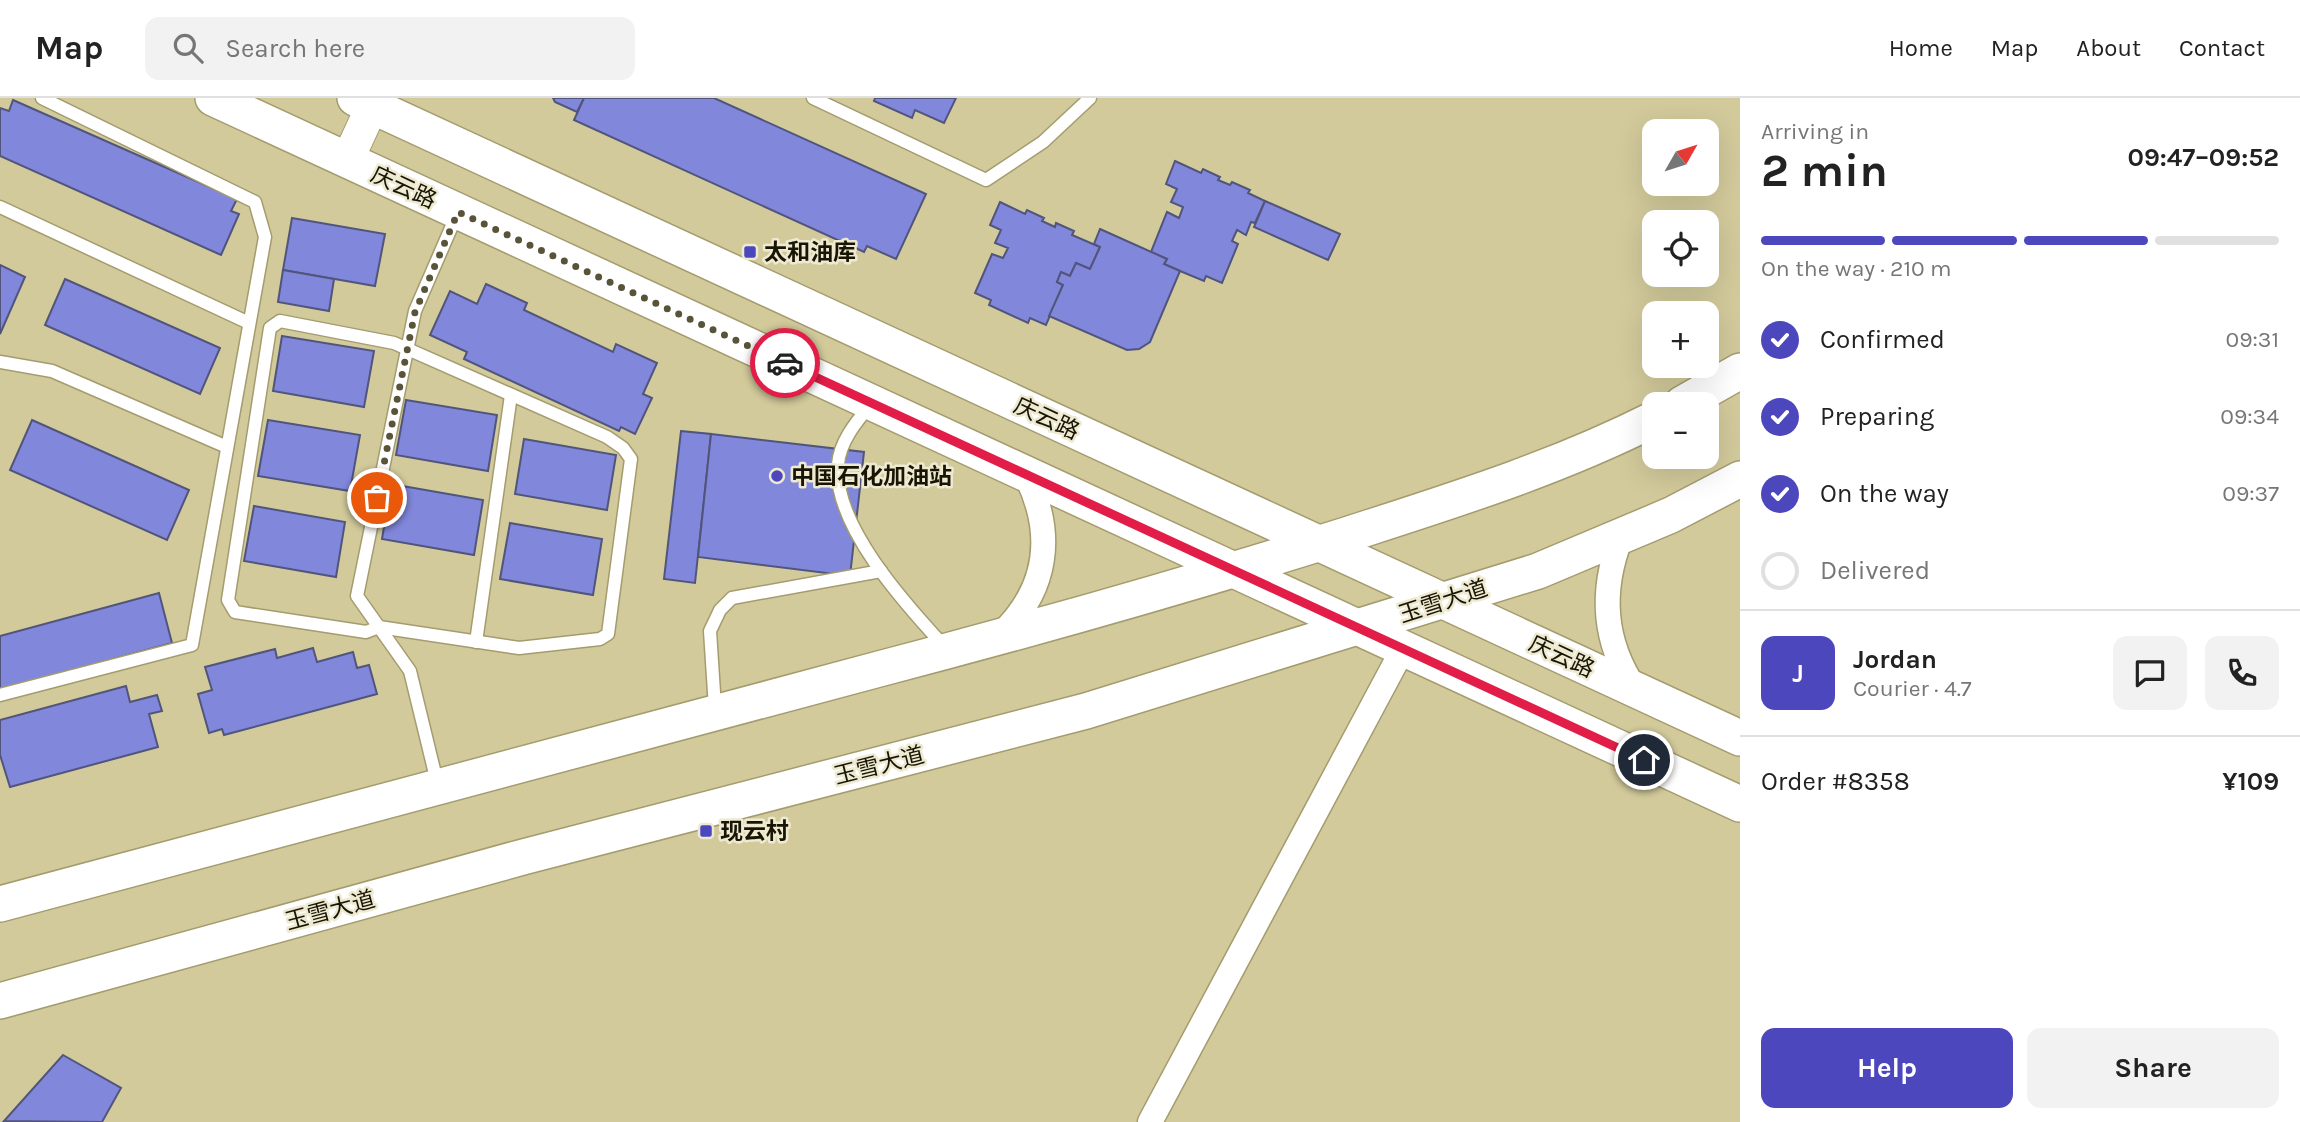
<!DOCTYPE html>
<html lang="en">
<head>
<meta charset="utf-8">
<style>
  :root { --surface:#fff; --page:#f2f2f2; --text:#222; --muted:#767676; --line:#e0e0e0; --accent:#4d47be }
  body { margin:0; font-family:Karla,"Noto Sans SC",sans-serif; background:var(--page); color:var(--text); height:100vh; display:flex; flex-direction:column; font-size:26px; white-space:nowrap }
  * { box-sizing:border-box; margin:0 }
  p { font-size:23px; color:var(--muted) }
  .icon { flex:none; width:38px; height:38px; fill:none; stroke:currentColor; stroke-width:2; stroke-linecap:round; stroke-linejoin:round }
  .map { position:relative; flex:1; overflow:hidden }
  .details { display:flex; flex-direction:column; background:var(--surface); width:560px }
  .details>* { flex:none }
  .needle { width:46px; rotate:51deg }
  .tools { position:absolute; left:1642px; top:21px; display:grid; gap:14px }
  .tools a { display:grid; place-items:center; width:77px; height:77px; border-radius:14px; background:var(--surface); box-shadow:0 7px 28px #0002; font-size:35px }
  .pin { position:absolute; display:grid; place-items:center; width:60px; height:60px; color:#fff; margin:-30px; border:4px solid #fff; border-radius:50%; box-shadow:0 2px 7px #0007 }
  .courier { position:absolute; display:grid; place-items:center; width:70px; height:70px; margin:-35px; border:5px solid #e11d48; border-radius:50%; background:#fff; color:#222; box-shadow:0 2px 9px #0007 }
  .overview em { font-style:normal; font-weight:700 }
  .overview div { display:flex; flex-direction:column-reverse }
  .overview { display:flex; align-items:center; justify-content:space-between; height:119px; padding:0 21px }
  h1 { font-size:46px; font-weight:700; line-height:52px }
  .bar { display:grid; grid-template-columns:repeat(4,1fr); gap:10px 7px; align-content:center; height:84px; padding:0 21px }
  .bar i { height:9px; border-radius:5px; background:var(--line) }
  .bar .on { background:var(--accent) }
  .bar p { grid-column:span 4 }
  .line { display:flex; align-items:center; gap:18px; padding:0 21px; border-top:2px solid var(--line) }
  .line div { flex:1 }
  .round { display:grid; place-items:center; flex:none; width:74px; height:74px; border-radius:14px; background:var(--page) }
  ol { padding:0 21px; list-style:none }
  li { display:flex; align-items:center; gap:21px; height:77px }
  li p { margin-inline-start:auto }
  li .icon { padding:7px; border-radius:50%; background:var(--accent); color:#fff; stroke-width:4 }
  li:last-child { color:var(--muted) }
  li i { width:38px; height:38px; border:4px solid var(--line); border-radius:50% }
  .action { display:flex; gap:14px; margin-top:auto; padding:14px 21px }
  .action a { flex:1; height:80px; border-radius:14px; background:var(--accent); color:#fff; font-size:28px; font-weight:700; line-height:80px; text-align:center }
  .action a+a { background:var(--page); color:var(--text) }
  header { display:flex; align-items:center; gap:42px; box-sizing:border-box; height:98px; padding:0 35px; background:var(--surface); border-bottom:2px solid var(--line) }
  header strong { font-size:33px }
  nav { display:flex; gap:38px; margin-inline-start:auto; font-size:24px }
  .search { width:490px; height:63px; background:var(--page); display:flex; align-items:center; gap:18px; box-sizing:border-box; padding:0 24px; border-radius:14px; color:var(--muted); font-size:26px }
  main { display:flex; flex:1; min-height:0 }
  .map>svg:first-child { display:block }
  .building { fill:#8187db; stroke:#51557c; stroke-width:2 }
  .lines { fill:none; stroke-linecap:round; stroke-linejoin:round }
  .service-casing { stroke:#a49c6e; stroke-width:15 }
  .minor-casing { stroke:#a49c6e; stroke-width:27 }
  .tertiary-casing { stroke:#a49c6e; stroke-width:34 }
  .secondary-casing { stroke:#a49c6e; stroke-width:38 }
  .service { stroke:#fff; stroke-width:12 }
  .minor { stroke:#fff; stroke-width:24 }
  .tertiary { stroke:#fff; stroke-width:32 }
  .secondary { stroke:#fff; stroke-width:35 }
  .done { stroke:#595439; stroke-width:7; stroke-dasharray:0 12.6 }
  .route { stroke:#e11d48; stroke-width:9 }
  .poi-dot { fill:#4d47be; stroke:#eeead2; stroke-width:2.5 }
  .labels { text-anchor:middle; stroke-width:5; stroke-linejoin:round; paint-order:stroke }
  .street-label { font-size:23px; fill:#181504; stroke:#eeead2 }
  .poi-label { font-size:23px; font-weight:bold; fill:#181504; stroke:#eeead2; text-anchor:start }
</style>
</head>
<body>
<header>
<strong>Map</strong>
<div class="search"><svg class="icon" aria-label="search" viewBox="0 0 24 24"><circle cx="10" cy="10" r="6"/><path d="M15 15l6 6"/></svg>Search here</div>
<nav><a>Home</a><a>Map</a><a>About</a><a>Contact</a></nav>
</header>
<main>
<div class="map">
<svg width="1740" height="1024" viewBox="0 0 1740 1024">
  <rect width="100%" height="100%" fill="#d2ca9b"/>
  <g class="building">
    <polygon points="553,0 584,0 577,14 555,4"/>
    <polygon points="584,0 714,0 926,96 896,161 867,148 864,154 574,22"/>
    <polygon points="875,0 956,0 944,25 915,12 912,20 874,3"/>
    <polygon points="13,2 237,101 231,113 239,116 221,157 0,58 0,10 9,13"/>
    <polygon points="1175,63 1201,75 1203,71 1220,79 1218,82 1230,87 1232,84 1250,92 1248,95 1265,103 1255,125 1251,124 1246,137 1237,132 1232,143 1238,146 1222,185 1206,178 1204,183 1180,173 1164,166 1167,161 1151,154 1167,114 1179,120 1183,109 1171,104 1177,91 1166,86"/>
    <polygon points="1265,103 1340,136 1328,162 1254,129"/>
    <polygon points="1000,104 1025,116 1027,112 1044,120 1042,123 1055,129 1056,125 1074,133 1072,137 1100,149 1090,171 1076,165 1070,178 1061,174 1057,184 1063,187 1046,227 1030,220 1028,225 989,207 991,202 975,195 992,156 1003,160 1008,150 995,145 1001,132 990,127"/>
    <polygon points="292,120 385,136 375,188 283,172"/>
    <polygon points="1100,131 1167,161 1164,166 1180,173 1150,244 1139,251 1127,252 1049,218 1063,187 1057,184 1061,174 1070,178 1076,165 1090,171 1100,149 1094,146"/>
    <polygon points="0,167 25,179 0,236"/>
    <polygon points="283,172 334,181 329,213 278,204"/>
    <polygon points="65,181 220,250 200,296 45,227"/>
    <polygon points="486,186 527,205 524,212 613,254 616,246 657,265 643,296 652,300 635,336 621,329 619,333 464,261 467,254 430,237 450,193 477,206"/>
    <polygon points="282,238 374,253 364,309 273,293"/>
    <polygon points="406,302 497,317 488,373 396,357"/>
    <polygon points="32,322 189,392 167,442 10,372"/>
    <polygon points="268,322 360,337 350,393 258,378"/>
    <polygon points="681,333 711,336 695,485 664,481"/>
    <polygon points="711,336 864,354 850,478 698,459"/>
    <polygon points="524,341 616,357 607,412 515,396"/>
    <polygon points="391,386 483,402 474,457 382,441"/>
    <polygon points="254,408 345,424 336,479 244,463"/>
    <polygon points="510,425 602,441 593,497 500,481"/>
    <polygon points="159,495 172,545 0,592 0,538"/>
    <polygon points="313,550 317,564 353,554 357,570 369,567 377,596 224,637 222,631 209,635 198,596 212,592 205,569 275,551 277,560"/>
    <polygon points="126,588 130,604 157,597 162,613 149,616 158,649 10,689 0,657 0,622"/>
    <polygon points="63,957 121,990 102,1024 4,1023"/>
  </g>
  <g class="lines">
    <defs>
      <g id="service">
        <polyline points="813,0 986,82 1043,44 1090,0"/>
        <polyline points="0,109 249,225"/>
        <polygon points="280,223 394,245 607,339 623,350 631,361 608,536 600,541 519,550 379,529 366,534 235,514 228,502 270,230"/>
        <polyline points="0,264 52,273 227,349"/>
        <path d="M871 306C857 323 840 343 838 366 832 426 906 507 944 548"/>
        <polyline points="476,544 511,297"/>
        <polyline points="0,597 192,547 265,139 255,104 42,0"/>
        <polyline points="715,610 710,533 720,512 732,500 881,473"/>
        <polyline points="437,684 410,573 357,498 415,213 458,114"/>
      </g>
      <g id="minor">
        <path d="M1621 439C1600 493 1603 543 1635 591"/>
        <path d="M999 538C1048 492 1055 436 1026 377"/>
        <polyline points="1150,1024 1403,551"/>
      </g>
      <polyline id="tertiary" points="347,63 376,0"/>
      <g id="secondary">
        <polyline points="213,0 1740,706"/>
        <polyline points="355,0 1740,640"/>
        <polyline points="1682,306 1740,273"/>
        <path d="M0 806C293 725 586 647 879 571 1036 530 1191 486 1346 437 1451 403 1555 371 1654 321"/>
        <polyline points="0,903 523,759 1086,613 1538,473 1671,417 1740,381"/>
      </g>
    </defs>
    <use href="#service" class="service-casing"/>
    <use href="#minor" class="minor-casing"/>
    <use href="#tertiary" class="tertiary-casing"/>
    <use href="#secondary" class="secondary-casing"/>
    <use href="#service" class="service"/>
    <use href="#minor" class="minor"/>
    <use href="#tertiary" class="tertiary"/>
    <use href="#secondary" class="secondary"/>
  </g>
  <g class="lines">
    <polyline class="done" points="377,400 415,214 458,114 785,265"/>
    <polyline class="route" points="785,265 1644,662"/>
  </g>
  <g class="poi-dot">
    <rect x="743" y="147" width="14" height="14" rx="3.5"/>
    <circle cx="777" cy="378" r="7"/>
    <rect x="699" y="726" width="14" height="14" rx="3.5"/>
  </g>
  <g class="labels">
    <g class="street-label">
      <text transform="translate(404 89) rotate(25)" y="8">庆云路</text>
      <text transform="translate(1047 320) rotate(25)" y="8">庆云路</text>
      <text transform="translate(1443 503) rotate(-18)" y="8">玉雪大道</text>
      <text transform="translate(1562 558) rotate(25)" y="8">庆云路</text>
      <text transform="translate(879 667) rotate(-14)" y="8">玉雪大道</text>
      <text transform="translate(330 812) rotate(-15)" y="8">玉雪大道</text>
    </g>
    <g class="poi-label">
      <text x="764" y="162">太和油库</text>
      <text x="791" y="386">中国石化加油站</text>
      <text x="720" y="741">现云村</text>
    </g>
  </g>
</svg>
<div class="tools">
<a><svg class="needle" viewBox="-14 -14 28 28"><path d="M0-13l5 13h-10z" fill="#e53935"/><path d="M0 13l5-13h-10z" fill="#767676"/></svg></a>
<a><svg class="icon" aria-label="locate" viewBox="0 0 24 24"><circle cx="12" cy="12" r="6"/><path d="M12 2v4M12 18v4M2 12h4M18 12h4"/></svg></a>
<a>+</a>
<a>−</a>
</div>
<div class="pin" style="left:377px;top:400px;background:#ea580c"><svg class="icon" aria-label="bag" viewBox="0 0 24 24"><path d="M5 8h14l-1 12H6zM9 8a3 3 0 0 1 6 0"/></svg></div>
<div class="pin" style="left:1644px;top:662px;background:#1f2937"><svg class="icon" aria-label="home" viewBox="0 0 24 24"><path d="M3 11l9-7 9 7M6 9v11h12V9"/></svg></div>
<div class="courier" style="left:785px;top:265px"><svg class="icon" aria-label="car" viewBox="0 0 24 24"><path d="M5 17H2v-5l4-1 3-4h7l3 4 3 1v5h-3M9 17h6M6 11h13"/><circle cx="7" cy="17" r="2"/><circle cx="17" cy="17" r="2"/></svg></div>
</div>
<section class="details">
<div class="overview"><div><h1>2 min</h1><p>Arriving in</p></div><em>09:47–09:52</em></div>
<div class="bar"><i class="on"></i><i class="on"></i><i class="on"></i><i></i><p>On the way · 210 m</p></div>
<ol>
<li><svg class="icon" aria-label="check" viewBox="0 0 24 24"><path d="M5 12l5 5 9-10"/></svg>Confirmed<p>09:31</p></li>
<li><svg class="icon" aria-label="check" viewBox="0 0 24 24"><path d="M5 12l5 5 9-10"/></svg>Preparing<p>09:34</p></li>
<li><svg class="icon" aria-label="check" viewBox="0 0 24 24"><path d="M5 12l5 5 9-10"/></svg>On the way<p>09:37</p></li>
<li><i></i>Delivered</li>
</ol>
<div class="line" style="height:126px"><b class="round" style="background:var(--accent);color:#fff">J</b><div><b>Jordan</b><p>Courier · 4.7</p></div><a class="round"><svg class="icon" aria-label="chat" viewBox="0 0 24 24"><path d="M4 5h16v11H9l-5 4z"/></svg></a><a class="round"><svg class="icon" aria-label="phone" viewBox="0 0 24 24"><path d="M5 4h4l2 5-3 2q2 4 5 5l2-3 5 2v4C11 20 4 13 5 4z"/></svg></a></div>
<div class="line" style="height:91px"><div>Order #8358</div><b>¥109</b></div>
<div class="action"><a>Help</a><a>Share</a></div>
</section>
</main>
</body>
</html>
